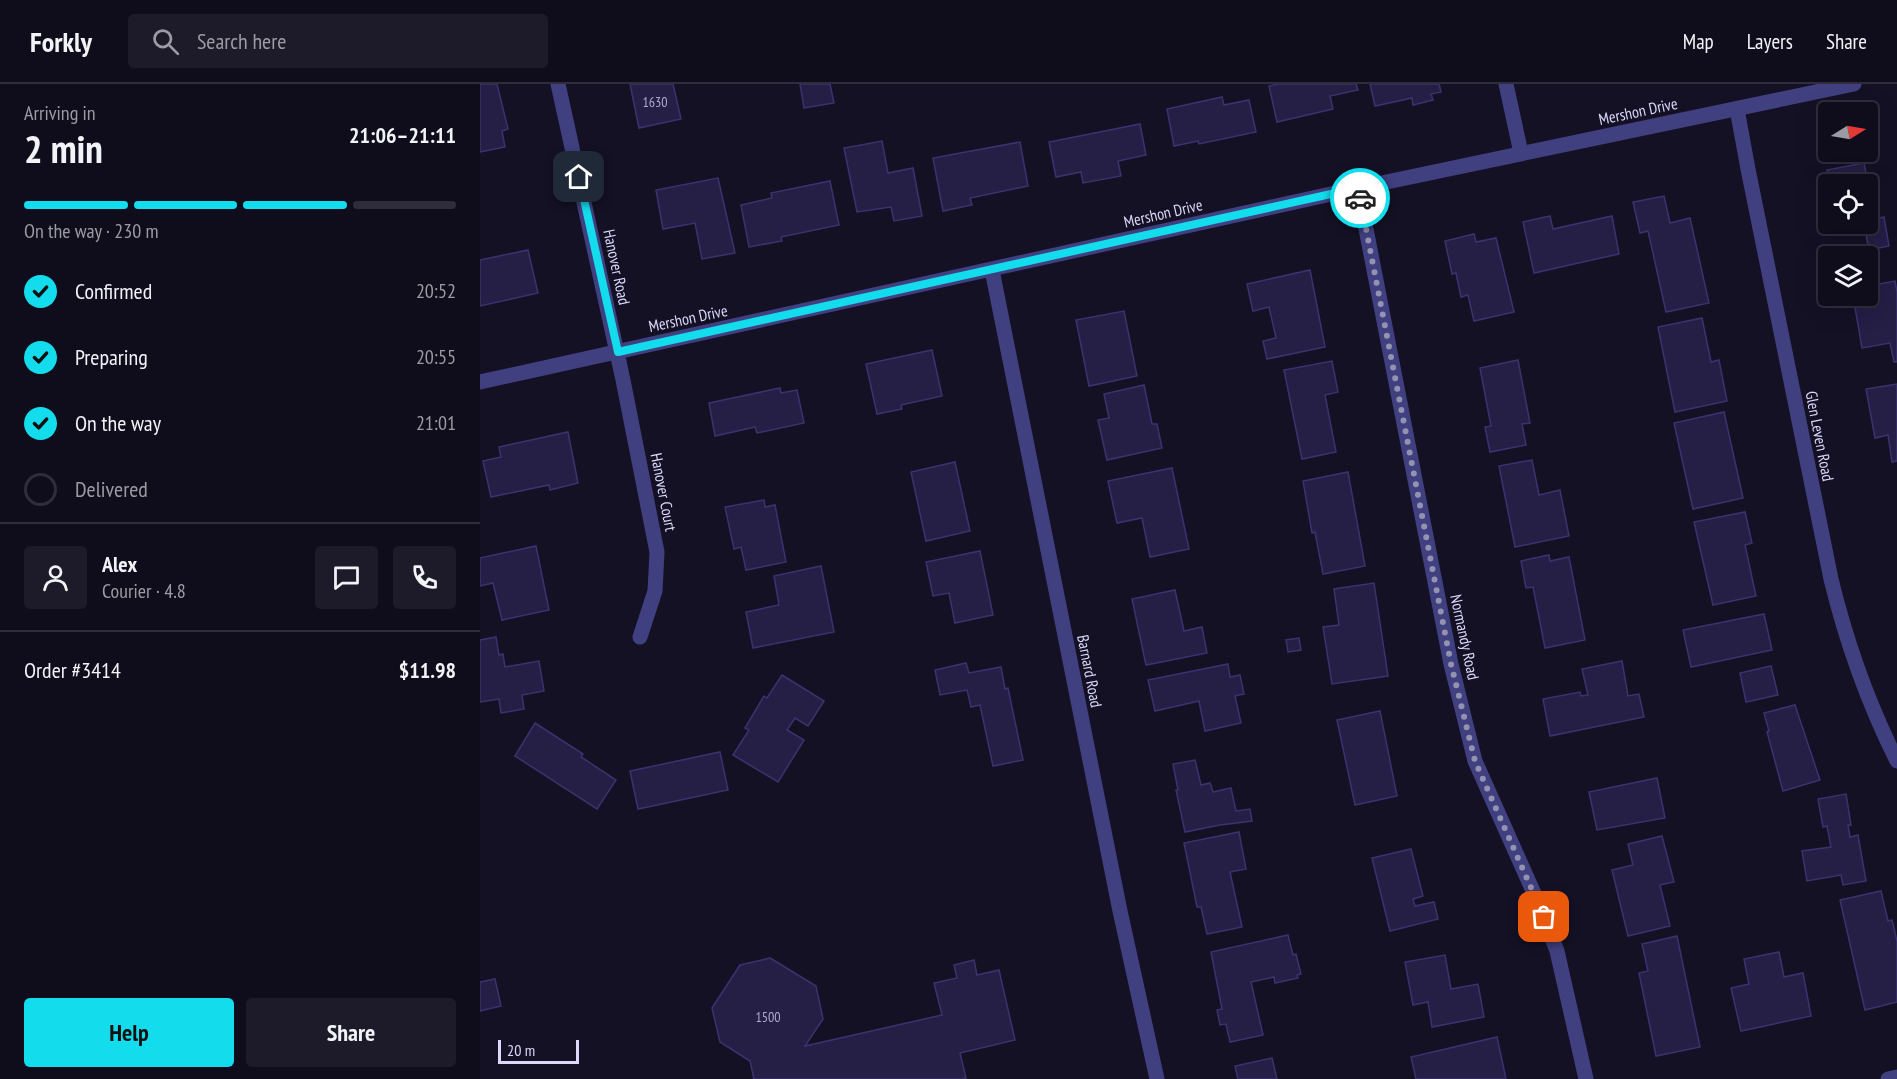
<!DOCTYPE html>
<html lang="en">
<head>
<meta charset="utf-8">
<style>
  :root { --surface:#0f0d1c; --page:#1d1b29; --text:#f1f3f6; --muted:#9b9ca3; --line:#2f2d3b; --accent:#13dded }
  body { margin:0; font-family:"PT Sans Narrow",sans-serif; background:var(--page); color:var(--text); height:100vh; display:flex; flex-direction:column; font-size:22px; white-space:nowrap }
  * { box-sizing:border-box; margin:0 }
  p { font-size:20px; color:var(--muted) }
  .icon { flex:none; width:33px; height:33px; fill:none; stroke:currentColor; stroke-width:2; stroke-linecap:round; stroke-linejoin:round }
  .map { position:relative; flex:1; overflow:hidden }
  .drawer { display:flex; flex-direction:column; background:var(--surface); width:480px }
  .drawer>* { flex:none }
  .needle { width:39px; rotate:79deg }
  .controls { position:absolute; left:1338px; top:18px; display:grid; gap:12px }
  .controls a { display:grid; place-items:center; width:60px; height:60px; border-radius:6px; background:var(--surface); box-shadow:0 6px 24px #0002,0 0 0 2px var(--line); font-size:30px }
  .scale { position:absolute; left:18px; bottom:15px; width:81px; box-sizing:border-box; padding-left:6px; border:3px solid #dbd8fc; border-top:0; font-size:16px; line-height:21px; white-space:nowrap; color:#dbd8fc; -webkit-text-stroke:4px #141125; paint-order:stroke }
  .pin { position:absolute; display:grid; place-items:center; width:51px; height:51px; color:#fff; margin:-26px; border-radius:12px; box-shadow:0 3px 9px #0006 }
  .courier { position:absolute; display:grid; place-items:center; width:60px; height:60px; margin:-30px; border:4px solid #13dded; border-radius:50%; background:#fff; color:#222; box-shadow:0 2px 8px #0007 }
  .head em { font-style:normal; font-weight:800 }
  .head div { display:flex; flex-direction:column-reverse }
  .head { display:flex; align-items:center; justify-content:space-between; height:102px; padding:0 24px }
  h1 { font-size:39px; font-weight:800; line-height:45px }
  .bar { display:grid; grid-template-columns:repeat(4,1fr); gap:9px 6px; align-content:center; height:72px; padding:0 24px }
  .bar i { height:8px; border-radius:4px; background:var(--line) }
  .bar .on { background:var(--accent) }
  .bar p { grid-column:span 4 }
  .line { display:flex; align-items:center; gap:15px; padding:0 24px; border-top:2px solid var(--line) }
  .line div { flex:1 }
  .round { display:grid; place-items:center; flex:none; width:63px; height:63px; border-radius:6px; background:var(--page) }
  ol { padding:0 24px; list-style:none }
  li { display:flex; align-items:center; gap:18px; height:66px }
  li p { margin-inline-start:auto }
  li .icon { padding:6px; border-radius:50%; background:var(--accent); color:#111; stroke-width:4 }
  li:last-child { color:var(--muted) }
  li i { width:33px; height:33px; border:3px solid var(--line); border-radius:50% }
  .action { display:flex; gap:12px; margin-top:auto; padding:12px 24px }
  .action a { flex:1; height:69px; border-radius:6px; background:var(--accent); color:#111; font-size:24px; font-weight:800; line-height:69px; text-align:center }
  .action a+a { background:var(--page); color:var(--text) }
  header { display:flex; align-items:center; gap:36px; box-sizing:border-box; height:84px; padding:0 30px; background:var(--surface); border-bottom:2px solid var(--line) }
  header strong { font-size:28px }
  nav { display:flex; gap:33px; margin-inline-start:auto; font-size:21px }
  .search { width:420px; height:54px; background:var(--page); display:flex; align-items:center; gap:15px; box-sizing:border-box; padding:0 21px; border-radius:6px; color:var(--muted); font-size:22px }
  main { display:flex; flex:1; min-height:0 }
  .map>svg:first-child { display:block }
  .building { fill:#251e45; stroke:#3d326f; stroke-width:1.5 }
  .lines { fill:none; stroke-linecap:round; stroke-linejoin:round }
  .minor { stroke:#404080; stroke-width:15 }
  .done { stroke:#9592b1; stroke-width:6; stroke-dasharray:0 10.8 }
  .route { stroke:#13dded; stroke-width:8 }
  .labels { text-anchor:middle; stroke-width:4.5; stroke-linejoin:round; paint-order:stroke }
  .number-label { font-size:14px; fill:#aeaace }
  .street-label { font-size:16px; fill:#dbd8fc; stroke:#141125 }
</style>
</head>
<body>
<header>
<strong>Forkly</strong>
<div class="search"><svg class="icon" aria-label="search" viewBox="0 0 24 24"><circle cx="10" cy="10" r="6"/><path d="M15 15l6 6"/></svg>Search here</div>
<nav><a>Map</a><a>Layers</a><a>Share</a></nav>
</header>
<main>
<section class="drawer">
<div class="head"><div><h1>2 min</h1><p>Arriving in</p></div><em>21:06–21:11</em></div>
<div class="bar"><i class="on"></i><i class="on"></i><i class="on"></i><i></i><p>On the way · 230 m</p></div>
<ol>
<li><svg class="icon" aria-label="check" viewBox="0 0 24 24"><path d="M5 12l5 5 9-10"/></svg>Confirmed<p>20:52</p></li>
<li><svg class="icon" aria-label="check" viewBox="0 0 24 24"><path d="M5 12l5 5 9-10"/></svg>Preparing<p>20:55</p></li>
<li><svg class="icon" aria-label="check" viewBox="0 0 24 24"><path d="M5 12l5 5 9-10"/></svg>On the way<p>21:01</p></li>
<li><i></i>Delivered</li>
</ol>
<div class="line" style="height:108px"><a class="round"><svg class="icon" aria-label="person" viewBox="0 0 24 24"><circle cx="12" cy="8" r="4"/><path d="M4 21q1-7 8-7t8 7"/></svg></a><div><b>Alex</b><p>Courier · 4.8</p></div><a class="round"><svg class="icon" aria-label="chat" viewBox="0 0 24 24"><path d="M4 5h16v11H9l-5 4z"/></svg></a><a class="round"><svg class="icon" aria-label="phone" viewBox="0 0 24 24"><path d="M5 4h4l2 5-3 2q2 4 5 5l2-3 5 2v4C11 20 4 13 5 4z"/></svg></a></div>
<div class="line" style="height:78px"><div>Order #3414</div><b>$11.98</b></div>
<div class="action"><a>Help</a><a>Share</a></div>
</section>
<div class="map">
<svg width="1417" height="995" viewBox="0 0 1417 995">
  <rect width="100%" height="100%" fill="#141125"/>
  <g class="building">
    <polygon points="0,0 17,0 28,45 22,47 25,63 0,68"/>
    <polygon points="150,0 193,0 201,35 159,44"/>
    <polygon points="320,0 350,0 354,19 324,24"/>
    <polygon points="799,0 876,0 878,6 850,12 853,25 797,38 789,2"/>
    <polygon points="890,0 959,0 961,8 951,10 953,16 933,21 932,14 895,22"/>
    <polygon points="742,13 744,21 769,16 776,48 719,60 718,57 694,62 687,25"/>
    <polygon points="660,40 666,71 638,77 641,92 603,99 601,88 576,93 569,58"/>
    <polygon points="402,57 408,89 433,84 442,132 414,137 411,123 377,128 364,64"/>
    <polygon points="540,58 548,102 490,114 492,121 463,127 453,74"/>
    <polygon points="1384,79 1395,135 1404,133 1409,162 1389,166 1384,140 1388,140 1388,100 1350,100 1347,86"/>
    <polygon points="238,94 255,169 222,175 215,139 183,145 176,106"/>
    <polygon points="350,97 359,141 301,153 302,157 269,163 261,121 292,114 291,109"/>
    <polygon points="1184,112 1190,139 1210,134 1229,219 1186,228 1168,147 1160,149 1153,118"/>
    <polygon points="1070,132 1073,145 1132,132 1139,170 1054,189 1043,138"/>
    <polygon points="1358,140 1383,140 1359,144"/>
    <polygon points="994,150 996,158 1016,154 1034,228 994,237 988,211 981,213 976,189 972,190 965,157"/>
    <polygon points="48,166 58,209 0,222 0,176"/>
    <polygon points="830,186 845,263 787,275 783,257 796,254 789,223 773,227 767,200"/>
    <polygon points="1415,197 1417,208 1417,278 1414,278 1410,259 1382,264 1373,212 1388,212 1388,202"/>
    <polygon points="644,227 657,292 609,302 596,236"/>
    <polygon points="1222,234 1231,278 1239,276 1247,317 1195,328 1178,243"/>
    <polygon points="452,266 462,312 421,321 422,325 397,330 386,280"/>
    <polygon points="1038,276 1050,339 1042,340 1046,361 1010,368 1005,343 1011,342 1000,284"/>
    <polygon points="852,277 858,308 845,311 856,368 822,375 804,286"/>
    <polygon points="1417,300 1417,377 1412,378 1408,351 1395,354 1386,305"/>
    <polygon points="664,301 672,340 677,340 682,364 627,376 618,336 629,334 624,310"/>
    <polygon points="300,304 301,309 317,306 324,339 277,349 275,343 235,352 229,319"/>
    <polygon points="1244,328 1263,414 1213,425 1194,339"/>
    <polygon points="88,348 98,399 70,406 69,401 11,413 3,377 21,373 19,363"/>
    <polygon points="1052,376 1059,411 1080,406 1089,452 1035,463 1019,382"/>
    <polygon points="475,378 490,447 446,457 431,388"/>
    <polygon points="692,384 709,465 670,473 662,434 637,439 628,397"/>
    <polygon points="868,388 885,482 843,490 835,448 832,449 823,397"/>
    <polygon points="284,416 285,423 295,421 306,478 266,486 261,463 254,465 245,423"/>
    <polygon points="1265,428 1272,459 1265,461 1276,512 1233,521 1214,438"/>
    <polygon points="56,462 69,526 22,536 13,499 0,502 0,474"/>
    <polygon points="500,467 513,531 475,539 469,509 453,512 446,478"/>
    <polygon points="1069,471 1070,477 1089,473 1105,556 1065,564 1053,503 1046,504 1041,477"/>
    <polygon points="341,482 354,548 273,564 266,528 299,521 294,492"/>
    <polygon points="894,499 908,592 852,600 843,543 859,541 854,505"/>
    <polygon points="695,506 704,547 722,543 727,569 666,581 652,515"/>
    <polygon points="1284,530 1292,566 1211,583 1203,546"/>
    <polygon points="16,553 19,571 23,570 25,583 59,577 64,607 42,611 44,625 21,629 19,615 0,618 0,556"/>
    <polygon points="819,554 821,566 808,568 806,556"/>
    <polygon points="1142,577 1148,612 1159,610 1164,633 1070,652 1063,615 1100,608 1101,612 1108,611 1102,585"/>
    <polygon points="486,579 489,589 521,583 525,605 528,604 543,676 513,682 500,621 491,623 487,606 460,611 455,586"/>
    <polygon points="748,580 750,593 760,591 764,610 755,612 761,639 725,647 719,617 675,627 668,596"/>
    <polygon points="1291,582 1298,611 1266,618 1260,589"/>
    <polygon points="302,591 344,617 328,642 315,634 307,646 324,656 298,698 253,671 269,646 265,644 284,612 287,614"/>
    <polygon points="1315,621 1340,696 1303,707 1287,648 1289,647 1284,629"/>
    <polygon points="900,627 917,712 875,721 857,636"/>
    <polygon points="55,639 103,670 101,673 136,696 117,725 35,672"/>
    <polygon points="240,668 248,706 158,725 150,687"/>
    <polygon points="715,676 721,701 730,699 733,708 751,704 756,727 770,725 772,737 740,741 705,748 696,706 698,706 693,680"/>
    <polygon points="1177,694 1185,734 1117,746 1109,708"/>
    <polygon points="1366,710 1371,741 1368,741 1370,753 1378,751 1386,797 1363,801 1361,791 1327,797 1322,767 1351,763 1347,742 1343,743 1338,715"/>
    <polygon points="759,748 766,785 750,788 762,843 727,850 721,823 717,823 704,759"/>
    <polygon points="1182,752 1194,798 1180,801 1190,842 1148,852 1132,786 1153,781 1148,760"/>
    <polygon points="931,765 943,812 933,815 935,822 954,818 958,835 910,847 892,774"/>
    <polygon points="1401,807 1408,837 1412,836 1417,857 1417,918 1385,926 1360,816"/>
    <polygon points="808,851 813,871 816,870 821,890 817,891 818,894 795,899 794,893 771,898 783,951 750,958 746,940 740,941 737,926 742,925 731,868"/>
    <polygon points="1197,852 1220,963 1176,972 1159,889 1168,887 1162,860"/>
    <polygon points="1299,868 1304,893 1323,889 1331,932 1261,947 1251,904 1269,900 1264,875"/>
    <polygon points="965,871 971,905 998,900 1004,933 952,943 948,918 933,921 925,878"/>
    <polygon points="290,874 336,902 343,935 325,962 462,931 454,899 477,894 474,881 494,876 497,891 519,886 535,956 480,969 486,994 482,995 274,995 270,977 240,958 232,924 260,881"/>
    <polygon points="15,895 21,922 0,927 0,898"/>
    <polygon points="1017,953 1026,995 936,995 931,973"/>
    <polygon points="792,974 797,995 758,995 755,982"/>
  </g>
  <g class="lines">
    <g class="minor">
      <polyline points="78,0 143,296 177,468 175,507 160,553"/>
      <polyline points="1026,0 1041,69"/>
      <path d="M1257 25 1268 85 1351 495C1367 561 1387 617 1417 677"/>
      <polyline points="878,104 971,580 995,677 1057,816 1077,867 1106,995"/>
      <polyline points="512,186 640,827 677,995"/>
      <polyline points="0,298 878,104 1374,0"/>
      <polyline points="1408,995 1417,993"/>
    </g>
  </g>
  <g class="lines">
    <polyline class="done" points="880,114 971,580 995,677 1064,833"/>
    <polyline class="route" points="99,93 138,268 878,104 880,114"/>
  </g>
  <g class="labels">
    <g class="number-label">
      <text x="175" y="23">1630</text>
      <text x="288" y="938">1500</text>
    </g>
    <g class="street-label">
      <text transform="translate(1158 27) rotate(-12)" y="6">Mershon Drive</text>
      <text transform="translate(683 129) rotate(-13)" y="6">Mershon Drive</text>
      <text transform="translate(137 183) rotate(78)" y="6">Hanover Road</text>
      <text transform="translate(208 234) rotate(-12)" y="6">Mershon Drive</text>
      <text transform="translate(1340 352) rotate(79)" y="6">Glen Leven Road</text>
      <text transform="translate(184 408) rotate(79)" y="6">Hanover Court</text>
      <text transform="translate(985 553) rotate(78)" y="6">Normandy Road</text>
      <text transform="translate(610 587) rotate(79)" y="6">Barnard Road</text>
    </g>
  </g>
</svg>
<div class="controls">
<a><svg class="needle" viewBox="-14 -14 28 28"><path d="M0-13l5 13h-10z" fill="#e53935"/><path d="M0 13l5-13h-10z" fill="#9b9ca3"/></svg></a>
<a><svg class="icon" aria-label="locate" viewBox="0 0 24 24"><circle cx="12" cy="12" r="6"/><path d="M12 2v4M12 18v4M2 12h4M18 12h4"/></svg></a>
<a><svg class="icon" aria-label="layers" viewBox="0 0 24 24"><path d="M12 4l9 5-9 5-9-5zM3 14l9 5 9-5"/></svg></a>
</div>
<div class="scale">20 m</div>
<div class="pin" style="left:1064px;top:833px;background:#ea580c"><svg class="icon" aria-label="bag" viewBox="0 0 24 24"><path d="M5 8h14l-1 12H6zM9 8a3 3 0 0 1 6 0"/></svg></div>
<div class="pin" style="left:99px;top:93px;background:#1f2937"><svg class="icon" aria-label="home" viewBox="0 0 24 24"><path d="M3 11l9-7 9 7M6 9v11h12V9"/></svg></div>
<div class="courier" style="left:880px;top:114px"><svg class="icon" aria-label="car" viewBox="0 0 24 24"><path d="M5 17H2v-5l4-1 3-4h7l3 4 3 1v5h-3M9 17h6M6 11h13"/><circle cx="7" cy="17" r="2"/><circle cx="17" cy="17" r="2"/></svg></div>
</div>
</main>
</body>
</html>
